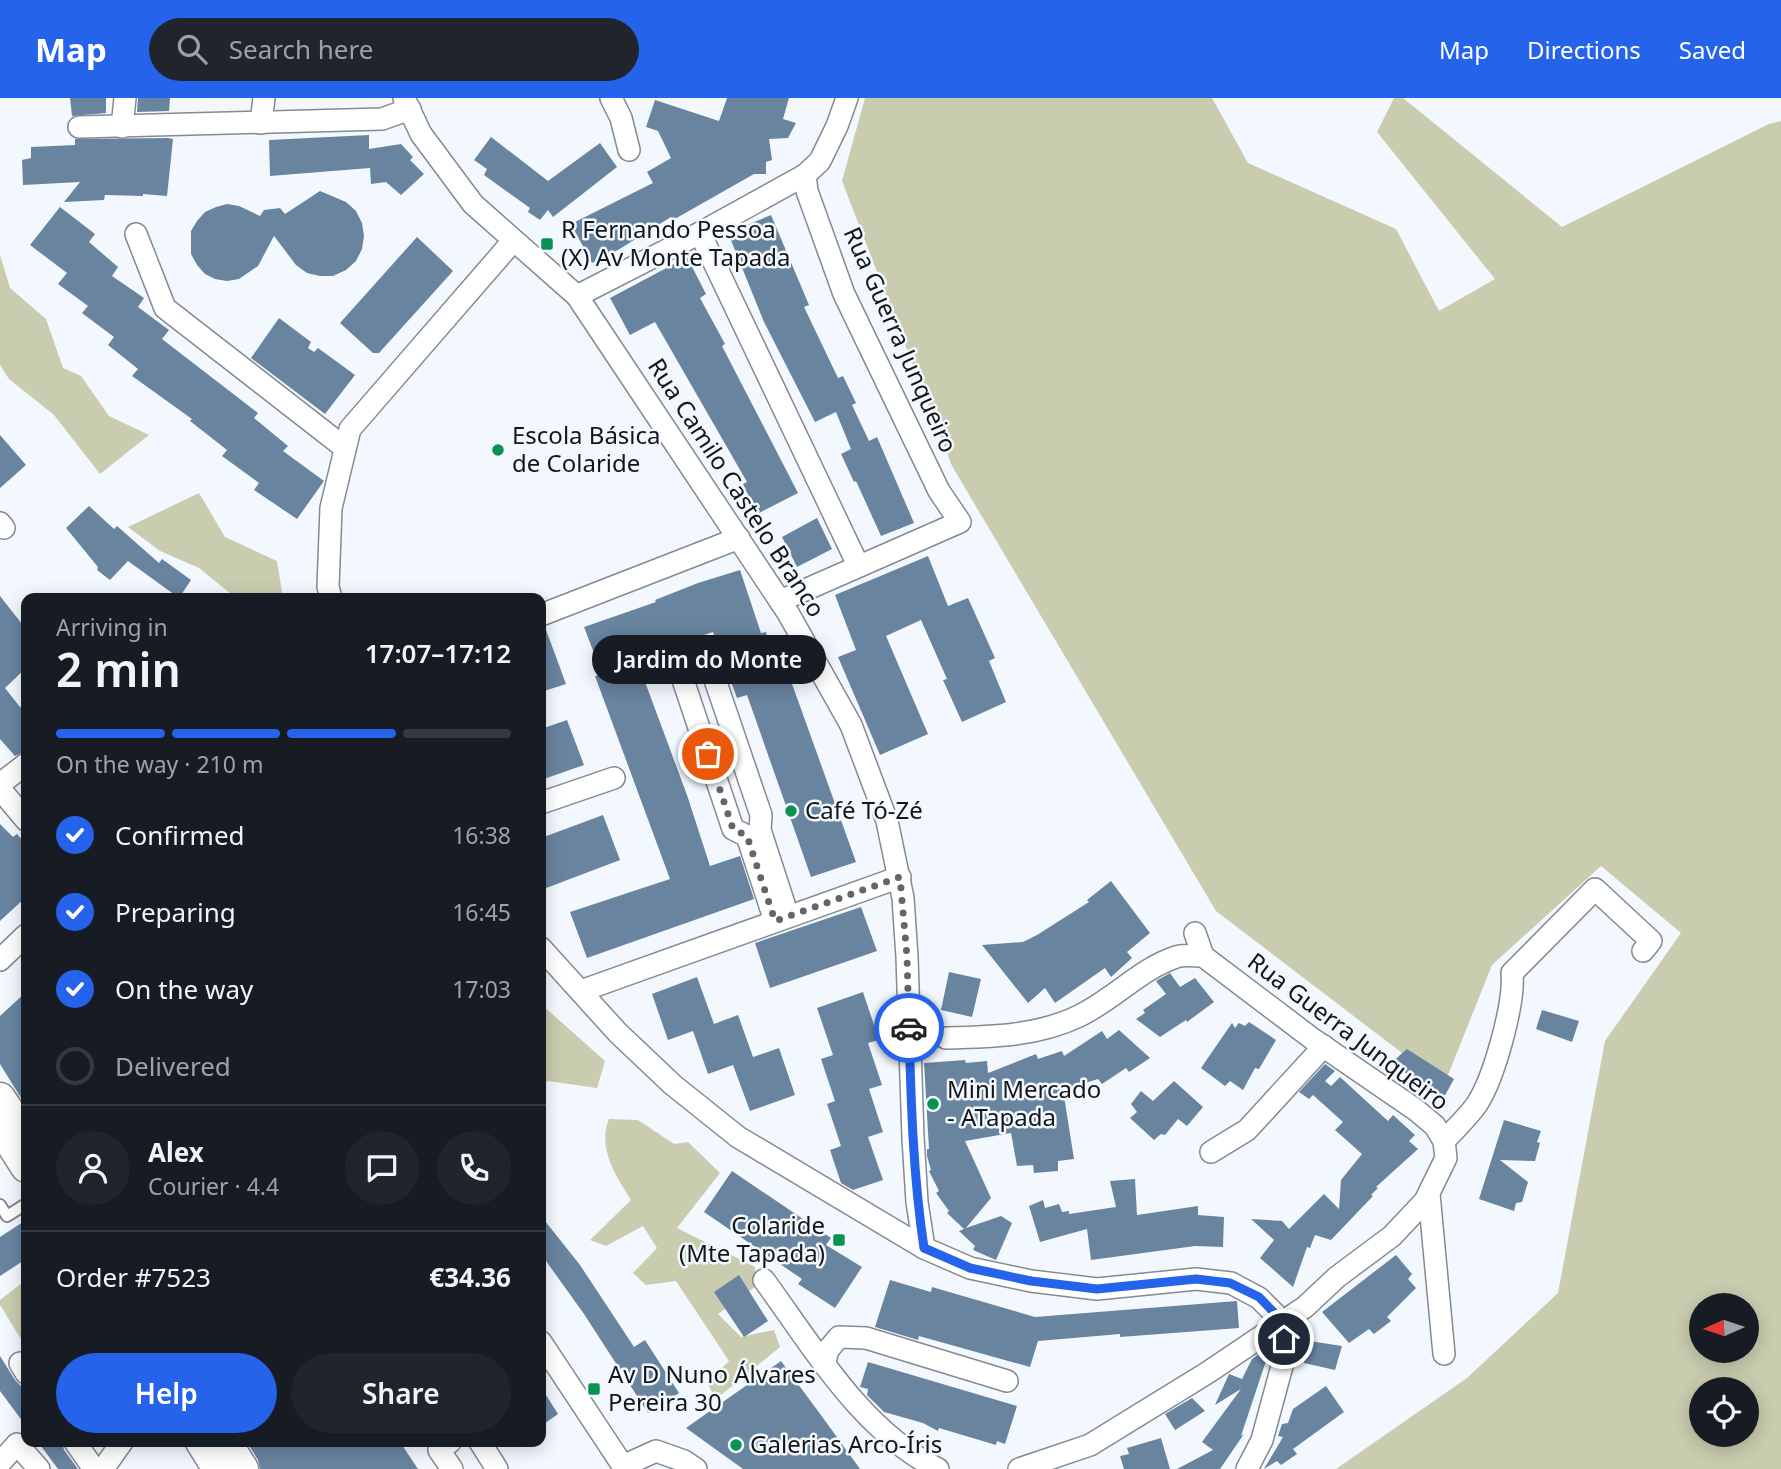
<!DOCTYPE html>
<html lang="en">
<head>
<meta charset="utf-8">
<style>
  :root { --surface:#171b24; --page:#20242c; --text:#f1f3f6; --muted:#9ea1a6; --line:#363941; --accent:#2563eb }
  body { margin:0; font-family:"Noto Sans",sans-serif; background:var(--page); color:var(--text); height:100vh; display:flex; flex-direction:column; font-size:26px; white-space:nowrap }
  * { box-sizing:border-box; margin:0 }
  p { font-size:23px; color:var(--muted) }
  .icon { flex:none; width:38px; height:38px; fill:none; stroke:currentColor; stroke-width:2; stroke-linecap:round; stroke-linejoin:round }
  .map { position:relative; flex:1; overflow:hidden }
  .sheet { position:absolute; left:21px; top:495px; width:525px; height:854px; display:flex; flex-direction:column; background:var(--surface); border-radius:14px; box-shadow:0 4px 18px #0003 }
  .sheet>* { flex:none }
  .needle { width:46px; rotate:267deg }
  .tools { position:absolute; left:1689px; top:1195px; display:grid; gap:14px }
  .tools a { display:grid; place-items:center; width:70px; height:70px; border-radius:50%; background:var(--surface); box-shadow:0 4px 18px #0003; font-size:35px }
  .pin { position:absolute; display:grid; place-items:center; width:60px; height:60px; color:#fff; margin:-30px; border:4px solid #fff; border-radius:50%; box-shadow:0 2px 7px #0007 }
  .courier { position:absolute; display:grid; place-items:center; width:70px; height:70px; margin:-35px; border:5px solid #2563eb; border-radius:50%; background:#fff; color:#222; box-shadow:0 2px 9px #0007 }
  .bubble { position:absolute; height:49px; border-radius:24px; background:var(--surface); box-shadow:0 4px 18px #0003; font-size:23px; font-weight:600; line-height:49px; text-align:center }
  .summary em { font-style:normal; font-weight:600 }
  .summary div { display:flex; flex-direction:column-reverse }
  .summary { display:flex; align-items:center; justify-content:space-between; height:119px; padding:0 35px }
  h1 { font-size:46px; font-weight:600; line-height:52px }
  .bar { display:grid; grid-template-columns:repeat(4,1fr); gap:10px 7px; align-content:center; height:84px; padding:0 35px }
  .bar i { height:9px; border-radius:5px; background:var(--line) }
  .bar .active { background:var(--accent) }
  .bar p { grid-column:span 4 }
  .line { display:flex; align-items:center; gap:18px; padding:0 35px; border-top:2px solid var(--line) }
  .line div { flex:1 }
  .round { display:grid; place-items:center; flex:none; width:74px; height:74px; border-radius:37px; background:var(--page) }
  ol { padding:0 35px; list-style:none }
  li { display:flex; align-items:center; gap:21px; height:77px }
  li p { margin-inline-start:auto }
  li .icon { padding:7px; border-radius:50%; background:var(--accent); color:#fff; stroke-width:4 }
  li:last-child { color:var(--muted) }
  li i { width:38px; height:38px; border:4px solid var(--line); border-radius:50% }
  .action { display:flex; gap:14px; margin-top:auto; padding:14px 35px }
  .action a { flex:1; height:80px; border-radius:42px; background:var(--accent); color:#fff; font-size:28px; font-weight:600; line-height:80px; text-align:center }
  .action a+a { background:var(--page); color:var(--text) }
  header { display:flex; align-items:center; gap:42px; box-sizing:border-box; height:98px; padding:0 35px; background:var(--accent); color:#fff }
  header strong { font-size:33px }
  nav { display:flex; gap:38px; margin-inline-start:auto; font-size:24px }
  .search { width:490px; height:63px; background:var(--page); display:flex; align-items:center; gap:18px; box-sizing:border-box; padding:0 24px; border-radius:38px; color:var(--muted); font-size:26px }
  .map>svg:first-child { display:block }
  .green { fill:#c9ccae; fill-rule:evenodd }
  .building { fill:#69849f }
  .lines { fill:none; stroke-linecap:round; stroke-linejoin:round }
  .lane-casing { stroke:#838a91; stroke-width:14 }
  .street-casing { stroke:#838a91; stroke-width:24 }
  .secondary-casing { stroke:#838a91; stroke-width:33 }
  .lane { stroke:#fff; stroke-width:10 }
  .street { stroke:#fff; stroke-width:21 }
  .secondary { stroke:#fff; stroke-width:30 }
  .done { stroke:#62666a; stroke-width:7; stroke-dasharray:0 12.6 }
  .route { stroke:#2563eb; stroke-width:9 }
  .poi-dot { fill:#099251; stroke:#f2f8fe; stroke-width:2.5 }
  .labels { text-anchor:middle; stroke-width:5; stroke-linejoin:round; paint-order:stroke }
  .poi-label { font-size:24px; fill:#14171a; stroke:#f2f8fe; text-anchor:start }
  .street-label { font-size:24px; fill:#14171a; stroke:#f2f8fe }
</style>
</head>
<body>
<header>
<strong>Map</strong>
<div class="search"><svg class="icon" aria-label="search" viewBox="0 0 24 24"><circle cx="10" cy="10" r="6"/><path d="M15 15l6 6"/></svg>Search here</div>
<nav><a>Map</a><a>Directions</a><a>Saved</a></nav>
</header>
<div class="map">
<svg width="1781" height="1371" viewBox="0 0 1781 1371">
  <rect width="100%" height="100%" fill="#f2f8fe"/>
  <g class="green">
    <path d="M865 0H1212L1248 65 1396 131 1439 213 1495 181 1377 34 1394 0H1403L1562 129 1769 26 1781 23V1371H1336L1467 1280 1558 1195 1605 943 1681 835 1601 768 1492 867 1444 987 1216 813 952 368 842 83ZM1701 1208H1746V1253H1701ZM1701 1292H1746V1337H1701Z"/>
    <polygon points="0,157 10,190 46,221 63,270 81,278 109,318 149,337 100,376 54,317 9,281 0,267"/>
    <polygon points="199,395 225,439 277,463 283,500 236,500 199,470 160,453 128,429"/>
    <polygon points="541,906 605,963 597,990 548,983 541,988"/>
    <path d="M609 1021 638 1022 674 1046 688 1044 720 1075 677 1130 755 1169V1189L718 1216 741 1239 774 1232 780 1249 716 1301 707 1285 729 1263 676 1183 646 1187 633 1175 657 1150 643 1128 606 1148 590 1142 631 1102C616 1078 597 1050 609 1021Z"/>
    <polygon points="26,1182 26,1237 21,1241 0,1207 0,1202"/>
  </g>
  <g class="building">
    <polygon points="70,0 106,0 106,15 72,18"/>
    <polygon points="138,0 170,0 169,13 137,14"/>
    <polygon points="727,0 789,0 783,21 796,25 788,40 769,41 772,62 766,64 766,76 754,76 673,122 671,119 618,152 592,165 571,126 653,85 647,74 671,60 658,33 646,29 655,2 719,23"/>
    <polygon points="369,37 369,51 401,46 413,59 410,62 424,76 401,97 386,84 371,86 370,70 270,78 269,42"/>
    <polygon points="491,39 548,83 600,45 617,69 553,119 548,112 540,122 528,114 530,110 484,77 487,71 474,62"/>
    <polygon points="168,40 173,41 167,98 143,96 143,98 105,97 104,102 64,104 80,84 23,87 22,62 31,60 31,49 75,47 75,41"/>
    <polygon points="320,93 346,104 356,113 362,125 364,138 362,151 356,163 346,172 333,178 320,178 307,175 296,167 274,138 258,168 239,181 227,183 215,181 205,176 197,167 191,156 191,133 197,123 205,114 216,109 227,106 239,108 260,118 264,112 280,110 285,116"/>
    <polygon points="60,109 95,136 89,144 118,169 112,178 144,200 138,209 169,232 162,241 258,315 254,320 288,348 283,353 324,383 297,421 254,392 259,385 222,358 227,352 190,323 192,321 132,278 138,271 108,247 114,239 82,215 88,208 58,186 67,175 30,147"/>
    <polygon points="771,117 809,207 804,209 838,280 843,278 856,305 852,307 869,343 877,339 914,425 881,438 856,383 854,384 841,356 851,351 836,314 815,324 764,224 728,135"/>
    <polygon points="417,139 453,173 379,255 373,255 340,225"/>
    <polygon points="687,159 706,196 700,200 725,246 722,248 798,395 757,416 743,386 747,384 655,224 630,237 610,200"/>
    <polygon points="279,220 311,244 308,250 314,254 318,250 355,277 325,316 251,260"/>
    <polygon points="0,337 26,367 0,390"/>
    <polygon points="89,408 114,431 117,428 159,465 162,461 191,482 179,500 128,463 110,482 97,472 98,469 66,430"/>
    <polygon points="817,420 832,451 797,469 782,439"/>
    <polygon points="928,458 948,508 968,500 995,560 989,563 1006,604 962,624 943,582 947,581 921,522 886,538 928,636 880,657 838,559 856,552 835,497"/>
    <polygon points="740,472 761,535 766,534 782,585 791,583 856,764 811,779 747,597 737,600 713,534 645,557 647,562 638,565 687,697 710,768 740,758 754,801 587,860 570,814 670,781 595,578 602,576 584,529 656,504 655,502 698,485"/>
    <polygon points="0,498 26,531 26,570 5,590 20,609 26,608 26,653 15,658 0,641"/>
    <polygon points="545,529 566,586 541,594 541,530"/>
    <polygon points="567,622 584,667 541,682 541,631"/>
    <polygon points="603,717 620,762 541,792 541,740"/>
    <polygon points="0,726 13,739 17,736 26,746 26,799 0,823"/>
    <polygon points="1111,783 1150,835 1127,854 1132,860 1111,879 1105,870 1055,905 1045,890 1028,905 982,847 1023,844 1037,837 1089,804 1087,802"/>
    <polygon points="861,809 877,853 770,890 755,845"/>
    <polygon points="949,874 981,881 972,919 941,912"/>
    <polygon points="1170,875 1180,889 1195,880 1214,904 1187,924 1186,922 1160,939 1136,921 1145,915 1143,912 1166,896 1156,883"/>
    <polygon points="697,879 714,926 738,917 753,959 779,950 795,997 750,1013 733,967 708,976 693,933 668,942 652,896"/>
    <polygon points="26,894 26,1008 0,966 0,918"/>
    <polygon points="863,894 879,942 868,945 882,987 869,991 883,1034 868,1039 883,1082 853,1092 841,1085 830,1052 841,1048 827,1006 835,1003 821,961 833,957 817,910"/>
    <polygon points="1542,912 1579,923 1572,944 1536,931"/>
    <polygon points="1249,924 1276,942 1259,971 1255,970 1243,992 1230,983 1225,988 1201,970 1232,925 1235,930 1239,925 1245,928"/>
    <polygon points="1119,932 1150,960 1129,974 1126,970 1102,986 1098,981 1063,992 1074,1061 1058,1063 1058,1073 1034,1075 1033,1067 1017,1068 1011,1035 965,1043 991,1100 966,1130 1001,1118 1012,1125 996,1162 973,1152 975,1148 959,1133 964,1131 947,1115 949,1113 936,1095 939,1093 929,1073 931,1072 927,1058 927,1051 929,1051 924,965 965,962 966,965 987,963 988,975 1036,956 1038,961 1062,953 1064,958 1102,933 1107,941"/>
    <polygon points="1407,951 1454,981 1443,1001 1391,965"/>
    <polygon points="1325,966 1335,973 1325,983 1331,988 1340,979 1388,1023 1393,1017 1415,1037 1409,1043 1418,1051 1376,1089 1378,1090 1371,1097 1373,1098 1331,1142 1315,1137 1310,1150 1307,1149 1293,1189 1260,1160 1274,1142 1251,1121 1282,1123 1289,1131 1324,1096 1339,1111 1341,1082 1362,1056 1335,1032 1343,1024 1313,997 1309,1001 1299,994"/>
    <polygon points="1174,983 1203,1009 1187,1028 1178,1021 1165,1037 1161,1036 1154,1042 1130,1020 1137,1014 1131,1006 1141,993 1153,1003"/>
    <polygon points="1504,1022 1541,1033 1537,1044 1540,1045 1535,1063 1500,1062 1528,1084 1522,1104 1516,1105 1514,1113 1479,1101"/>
    <polygon points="732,1073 831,1140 826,1147 862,1169 835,1210 798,1186 802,1181 704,1114"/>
    <polygon points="1135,1081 1137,1117 1198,1108 1198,1117 1224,1119 1223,1149 1195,1148 1091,1162 1087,1131 1040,1144 1029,1108 1043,1102 1045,1110 1059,1106 1062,1114 1069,1113 1069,1116 1116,1109 1110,1083"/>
    <polygon points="541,1118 580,1167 634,1249 645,1242 679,1295 648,1315 584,1216 541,1156"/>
    <polygon points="26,1122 26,1161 0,1178 0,1139"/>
    <polygon points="1396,1157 1412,1176 1408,1181 1416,1190 1387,1219 1391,1223 1374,1236 1369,1231 1349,1245 1322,1214"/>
    <polygon points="739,1177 768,1223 744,1239 714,1194"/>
    <polygon points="890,1182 931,1194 932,1189 1035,1219 1237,1203 1239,1230 1120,1239 1120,1236 1038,1243 1030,1269 919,1238 918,1242 875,1229"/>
    <polygon points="1303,1242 1342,1248 1335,1272 1304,1265 1305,1260 1301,1257"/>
    <polygon points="1271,1248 1241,1338 1244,1336 1220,1371 1177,1371 1213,1352 1202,1344 1241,1291 1215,1307 1229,1276 1242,1281 1252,1261"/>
    <polygon points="0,1258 15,1282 26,1293 26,1328 0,1293"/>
    <polygon points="781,1263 826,1324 860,1371 743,1371 686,1330"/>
    <polygon points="868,1264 1017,1308 1005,1346 997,1343 996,1347 939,1330 938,1333 923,1325 884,1314 867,1297 868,1291 860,1289"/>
    <polygon points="1326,1288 1344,1314 1293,1351 1297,1356 1281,1367 1277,1363 1264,1371 1283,1339 1278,1338 1282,1326 1288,1325 1293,1311"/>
    <polygon points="541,1289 558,1316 541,1328"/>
    <polygon points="1192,1300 1205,1313 1175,1332 1165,1316"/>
    <polygon points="1161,1340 1170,1371 1124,1371 1120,1358 1129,1356 1127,1350"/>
    <polygon points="38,1344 62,1344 64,1352 78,1371 58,1371"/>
    <polygon points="247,1344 400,1344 418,1371 260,1371 258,1362"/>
  </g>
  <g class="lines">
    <defs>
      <polyline id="lane" points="0,1107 7,1118 26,1106"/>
      <g id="street">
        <polyline points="404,0 421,36 473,106 577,198 788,515 851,627 887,723 903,800 907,859 913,1040 917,1104 924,1150"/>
        <polyline points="611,0 621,20 629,52"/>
        <polyline points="261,25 264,0"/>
        <polyline points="79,29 382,21 410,11"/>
        <polyline points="122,29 125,0"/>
        <polyline points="700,135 858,467"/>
        <polyline points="136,136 165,210 345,350"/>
        <polyline points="577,198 700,135 805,77 820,63 837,28 847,0"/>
        <polyline points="0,425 4,430"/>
        <polyline points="331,500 328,489 331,410 350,331 513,143"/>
        <polyline points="780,503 960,424 939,393 844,196 807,93 805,77"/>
        <polyline points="541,517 739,440"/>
        <polyline points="0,686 26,666"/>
        <polyline points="0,691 26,722"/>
        <polyline points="541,705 614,680"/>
        <polyline points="775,823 747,738 733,731 683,582 687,570 701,565 712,573 761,717 760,732 788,818"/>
        <polyline points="541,850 618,935 673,987 738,1039 924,1150 970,1170 1031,1183 1097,1191 1196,1181 1231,1185 1259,1200 1283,1224 1285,1257 1262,1342 1247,1371"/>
        <polyline points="0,862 26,837"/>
        <polyline points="581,893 900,779"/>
        <path d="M946 940C991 939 1038 938 1079 918 1113 902 1140 871 1176 859 1184 856 1195 858 1203 858"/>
        <path d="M1444 1043C1455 1031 1468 1019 1477 1006 1494 980 1515 905 1512 875L1595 791 1651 843 1643 853"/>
        <polyline points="1211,1054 1247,1032 1324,948"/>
        <polyline points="1429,1096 1444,1256"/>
        <path d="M764 1182C813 1249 861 1332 938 1371"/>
        <polyline points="541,1244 625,1371"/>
        <polyline points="825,1264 828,1252 839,1239 866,1240 1007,1283"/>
        <polyline points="20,1265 26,1275"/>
        <polyline points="75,1344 94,1371"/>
        <polyline points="450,1344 439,1352 452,1371"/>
        <polyline points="480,1344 497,1371"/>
        <polyline points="0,1365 17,1346 39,1371"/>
        <polyline points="623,1368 656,1353 684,1363 696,1371"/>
        <polyline points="103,1371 122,1344"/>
        <polyline points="1019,1371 1090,1347 1207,1275 1305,1209 1337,1179 1392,1138 1425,1103 1446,1060 1444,1043 1435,1028 1416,1012 1314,942 1203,858 1195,835"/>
      </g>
      <g id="secondary">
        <polyline points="0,1000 26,1039"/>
        <polyline points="0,1028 26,1069"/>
        <polyline points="201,1344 218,1371"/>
        <polyline points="226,1344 243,1371"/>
      </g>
    </defs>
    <use href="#lane" class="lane-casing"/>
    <use href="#street" class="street-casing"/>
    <use href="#secondary" class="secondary-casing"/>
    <use href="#lane" class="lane"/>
    <use href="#street" class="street"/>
    <use href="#secondary" class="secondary"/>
  </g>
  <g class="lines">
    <polyline class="done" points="708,656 733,731 747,738 775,823 900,779 907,859 909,930"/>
    <path class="route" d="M909 930C911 1004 913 1077 924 1150L970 1170 1031 1183 1097 1191 1196 1181 1230 1185 1259 1199 1283 1224 1284 1241"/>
  </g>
  <g class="poi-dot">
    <rect x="540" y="139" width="14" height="14" rx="3.5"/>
    <circle cx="498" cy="352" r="7"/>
    <circle cx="791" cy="713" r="7"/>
    <circle cx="933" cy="1006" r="7"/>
    <rect x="832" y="1135" width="14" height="14" rx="3.5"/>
    <rect x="587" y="1284" width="14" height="14" rx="3.5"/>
    <circle cx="736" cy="1347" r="7"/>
  </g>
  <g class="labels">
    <g class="poi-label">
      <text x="561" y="140">R Fernando Pessoa<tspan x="561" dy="28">(X) Av Monte Tapada</tspan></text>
      <text x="512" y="346">Escola Básica<tspan x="512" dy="28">de Colaride</tspan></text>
      <text x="805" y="721">Café Tó-Zé</text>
      <text x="947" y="1000">Mini Mercado<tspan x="947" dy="28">- ATapada</tspan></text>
      <text x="825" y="1136" text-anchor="end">Colaride<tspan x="825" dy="28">(Mte Tapada)</tspan></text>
      <text x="608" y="1285">Av D Nuno Álvares<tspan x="608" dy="28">Pereira 30</tspan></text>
      <text x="750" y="1355">Galerias Arco-Íris</text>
    </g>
    <g class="street-label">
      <text transform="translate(900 242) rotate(66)" y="8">Rua Guerra Junqueiro</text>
      <text transform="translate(736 390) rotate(57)" y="8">Rua Camilo Castelo Branco</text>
      <text transform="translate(1348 934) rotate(37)" y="8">Rua Guerra Junqueiro</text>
    </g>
  </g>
</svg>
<div class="tools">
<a><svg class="needle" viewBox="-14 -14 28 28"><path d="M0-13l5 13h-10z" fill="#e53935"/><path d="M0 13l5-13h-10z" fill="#9ea1a6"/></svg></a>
<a><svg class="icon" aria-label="locate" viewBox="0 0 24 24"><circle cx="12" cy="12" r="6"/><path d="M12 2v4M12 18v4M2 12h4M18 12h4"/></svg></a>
</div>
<div class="pin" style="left:708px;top:656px;background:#ea580c"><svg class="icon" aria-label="bag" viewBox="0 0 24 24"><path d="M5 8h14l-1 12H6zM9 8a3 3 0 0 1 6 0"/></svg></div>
<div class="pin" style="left:1284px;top:1241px;background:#1f2937"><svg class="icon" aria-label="home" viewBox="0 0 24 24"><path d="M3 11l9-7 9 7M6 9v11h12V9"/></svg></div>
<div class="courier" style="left:909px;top:930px"><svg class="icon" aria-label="car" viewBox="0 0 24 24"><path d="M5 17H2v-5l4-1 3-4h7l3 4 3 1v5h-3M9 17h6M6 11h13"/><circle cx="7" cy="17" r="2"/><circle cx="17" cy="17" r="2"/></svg></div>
<div class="bubble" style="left:592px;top:537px;width:234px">Jardim do Monte</div>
<section class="sheet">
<div class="summary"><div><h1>2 min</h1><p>Arriving in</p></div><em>17:07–17:12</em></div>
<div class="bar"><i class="active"></i><i class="active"></i><i class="active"></i><i></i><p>On the way · 210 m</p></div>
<ol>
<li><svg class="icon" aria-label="check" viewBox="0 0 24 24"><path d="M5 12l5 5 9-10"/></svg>Confirmed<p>16:38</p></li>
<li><svg class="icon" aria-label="check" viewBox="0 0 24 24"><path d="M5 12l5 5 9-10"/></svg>Preparing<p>16:45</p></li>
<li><svg class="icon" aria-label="check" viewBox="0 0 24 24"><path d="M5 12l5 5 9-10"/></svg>On the way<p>17:03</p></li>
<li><i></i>Delivered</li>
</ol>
<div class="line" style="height:126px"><a class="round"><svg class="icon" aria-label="person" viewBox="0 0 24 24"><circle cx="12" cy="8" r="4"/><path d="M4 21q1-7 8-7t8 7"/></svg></a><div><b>Alex</b><p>Courier · 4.4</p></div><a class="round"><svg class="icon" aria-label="chat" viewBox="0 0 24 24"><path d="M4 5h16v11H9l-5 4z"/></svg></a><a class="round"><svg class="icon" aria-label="phone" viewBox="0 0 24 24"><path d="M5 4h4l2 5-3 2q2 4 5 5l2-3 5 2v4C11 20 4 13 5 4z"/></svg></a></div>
<div class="line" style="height:91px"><div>Order #7523</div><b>€34.36</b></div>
<div class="action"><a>Help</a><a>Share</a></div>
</section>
</div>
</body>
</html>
